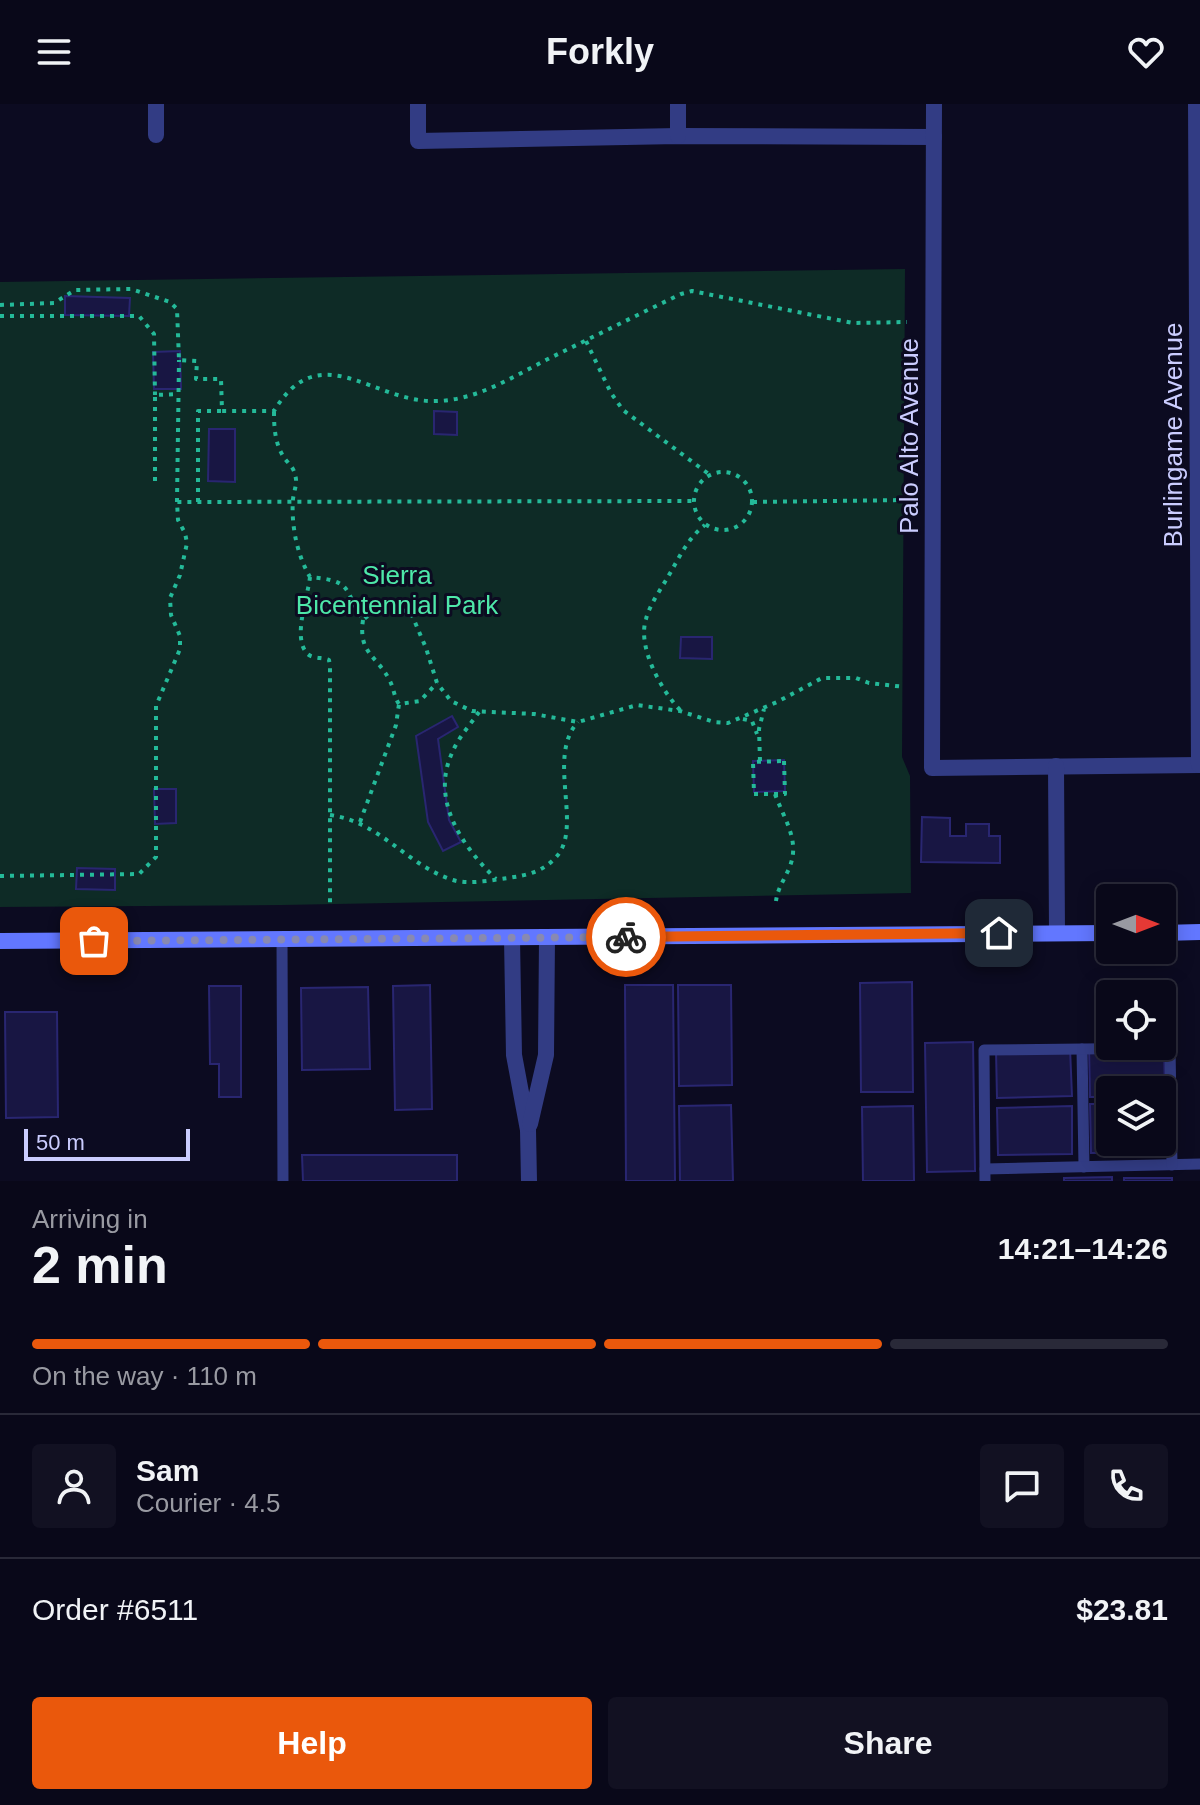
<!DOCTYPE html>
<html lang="en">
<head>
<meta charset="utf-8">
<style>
  :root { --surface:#090819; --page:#121122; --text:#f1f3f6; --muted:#999aa2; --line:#292938; --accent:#ea580c }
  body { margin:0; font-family:Helvetica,sans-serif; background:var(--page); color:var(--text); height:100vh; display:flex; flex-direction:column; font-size:30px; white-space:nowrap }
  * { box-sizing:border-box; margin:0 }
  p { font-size:26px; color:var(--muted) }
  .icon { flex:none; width:44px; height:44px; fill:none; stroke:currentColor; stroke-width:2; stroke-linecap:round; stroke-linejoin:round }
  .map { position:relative; height:1077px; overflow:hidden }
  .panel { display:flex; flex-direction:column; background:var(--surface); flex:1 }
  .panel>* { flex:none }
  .needle { width:52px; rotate:90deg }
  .buttons { position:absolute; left:1096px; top:780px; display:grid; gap:16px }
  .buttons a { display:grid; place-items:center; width:80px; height:80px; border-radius:8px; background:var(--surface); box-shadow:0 4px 20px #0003,0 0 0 2px var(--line); font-size:40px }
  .scale { position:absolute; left:24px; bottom:20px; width:166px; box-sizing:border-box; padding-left:8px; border:4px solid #cbcdff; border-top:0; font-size:22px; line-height:28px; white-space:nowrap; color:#cbcdff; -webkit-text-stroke:6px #0c0b21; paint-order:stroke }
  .pin { position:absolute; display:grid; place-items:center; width:68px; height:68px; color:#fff; margin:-34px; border-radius:16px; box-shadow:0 4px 12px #0006 }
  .courier { position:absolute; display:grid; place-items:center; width:80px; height:80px; margin:-40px; border:6px solid #ea580c; border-radius:50%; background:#fff; color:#222; box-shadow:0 2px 10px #0007 }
  .headline em { font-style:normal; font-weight:600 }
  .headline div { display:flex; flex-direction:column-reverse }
  .headline { display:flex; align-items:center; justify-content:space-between; height:136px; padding:0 32px }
  h1 { font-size:52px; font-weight:600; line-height:60px }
  .bar { display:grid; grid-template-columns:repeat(4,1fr); gap:12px 8px; align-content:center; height:96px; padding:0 32px }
  .bar i { height:10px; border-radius:6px; background:var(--line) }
  .bar .current { background:var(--accent) }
  .bar p { grid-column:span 4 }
  .line { display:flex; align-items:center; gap:20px; padding:0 32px; border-top:2px solid var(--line) }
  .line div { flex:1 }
  .round { display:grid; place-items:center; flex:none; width:84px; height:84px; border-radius:8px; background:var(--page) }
  .cta { display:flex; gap:16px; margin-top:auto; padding:16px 32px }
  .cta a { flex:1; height:92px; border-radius:8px; background:var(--accent); color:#fff; font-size:32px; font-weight:600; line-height:92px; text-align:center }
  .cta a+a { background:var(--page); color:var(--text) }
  header { display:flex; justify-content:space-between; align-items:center; height:104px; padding:0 32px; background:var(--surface); font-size:36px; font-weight:600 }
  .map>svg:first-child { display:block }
  .green { fill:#0e2b26 }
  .building { fill:#181643; stroke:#292671; stroke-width:2 }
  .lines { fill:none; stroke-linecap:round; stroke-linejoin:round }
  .path { stroke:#24ba99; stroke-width:4; stroke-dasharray:4 6; stroke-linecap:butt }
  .lane { stroke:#323c84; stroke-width:11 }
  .street { stroke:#323c84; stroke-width:16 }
  .secondary { stroke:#6277ff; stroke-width:16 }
  .done { stroke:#8889b1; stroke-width:8; stroke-dasharray:0 14.4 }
  .route { stroke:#ea580c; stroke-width:10 }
  .labels { text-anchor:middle; stroke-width:6; stroke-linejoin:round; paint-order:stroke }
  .street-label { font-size:26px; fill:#cbcdff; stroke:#0c0b21 }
  .park-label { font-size:26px; fill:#4ee8a9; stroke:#0c0b21 }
</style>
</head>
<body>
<header><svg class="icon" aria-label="menu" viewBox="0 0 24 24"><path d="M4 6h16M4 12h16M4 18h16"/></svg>Forkly<svg class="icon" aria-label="heart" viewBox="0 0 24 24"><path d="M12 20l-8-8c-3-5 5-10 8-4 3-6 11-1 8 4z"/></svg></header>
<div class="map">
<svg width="1200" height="1077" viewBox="0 0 1200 1077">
  <rect width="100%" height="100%" fill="#0c0b21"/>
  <polygon class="green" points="905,165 902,653 910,672 911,789 282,801 0,803 0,178"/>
  <g class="building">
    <polygon points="65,192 130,194 129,212 65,211"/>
    <polygon points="180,247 181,285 154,285 153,248"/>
    <polygon points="434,307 457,308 457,331 434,330"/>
    <polygon points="209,325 235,325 235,378 208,377"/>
    <polygon points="681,533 712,533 712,555 680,554"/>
    <polygon points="452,612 458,623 438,635 449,716 461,738 443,747 428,718 416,632"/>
    <polygon points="784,656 785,687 754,688 753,657"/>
    <polygon points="154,685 176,685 176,719 155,720"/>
    <polygon points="922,713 950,714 950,732 966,732 966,720 989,720 989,732 1000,732 1000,759 921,758"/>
    <polygon points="77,764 115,765 115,786 76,785"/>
    <polygon points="912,878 913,988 861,988 860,879"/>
    <polygon points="430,881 432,1005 395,1006 393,882"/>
    <polygon points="625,881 673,881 675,1077 626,1077"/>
    <polygon points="678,881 731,881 732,981 679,982"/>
    <polygon points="209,882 241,882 241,993 219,993 219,960 210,960"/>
    <polygon points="368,883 370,965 302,966 301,884"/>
    <polygon points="5,908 57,908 58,1013 6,1014"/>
    <polygon points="973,938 975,1067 927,1068 925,939"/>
    <polygon points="1164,941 1165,992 1162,992 1162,986 1110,986 1110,993 1090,993 1089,942"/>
    <polygon points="1070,944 1072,992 997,994 996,946"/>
    <polygon points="1162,999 1165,999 1166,1048 1091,1049 1090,1000 1110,1000 1110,1038 1162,1038"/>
    <polygon points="731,1001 733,1077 680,1077 679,1002"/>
    <polygon points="913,1002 914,1077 863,1077 862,1003"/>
    <polygon points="1072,1002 1072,1050 998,1051 997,1004"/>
    <polygon points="302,1051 457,1051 457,1077 303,1077"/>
    <polygon points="1112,1073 1112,1077 1064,1077 1064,1074"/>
    <rect x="1124" y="1074" width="48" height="3"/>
  </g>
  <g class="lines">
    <g class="path">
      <path d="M0 201 54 199 75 186 131 185 170 198 177 205 179 256 197 257 196 275H221L222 307H274C320 230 374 300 437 297 478 296 514 272 550 254 593 233 637 211 681 190L692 187 853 219 907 218"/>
      <polyline points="0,212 139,212 154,230 155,291"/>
      <polyline points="586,237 611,289 623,306 710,371"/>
      <path d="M274 308C274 324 275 341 285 355 289 360 294 364 295 371 298 379 294 386 293 395 291 421 297 451 310 473 353 477 343 484 363 516 377 503 394 502 411 509L426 544 437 579 451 597 472 607 534 610 578 618 637 601 680 607 714 618 728 619 777 598 822 574H856L869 579 905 583"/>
      <circle cx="723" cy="397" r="29"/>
      <polyline points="155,377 155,291 178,290"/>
      <polyline points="177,398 179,256"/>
      <polyline points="198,398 198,307 222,307"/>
      <polyline points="753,398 906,396"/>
      <path d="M310 473C308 492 293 532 306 548 310 555 322 553 329 556L330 562V801"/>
      <path d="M363 516C358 550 377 551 390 577 394 585 394 593 399 600L420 597 437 579"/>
      <path d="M680 606C661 586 637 543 646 515 650 500 661 485 669 471 680 452 688 434 705 421"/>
      <path d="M479 608C470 621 458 634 452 649 430 697 463 743 496 775"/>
      <polyline points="743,615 752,617 757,630"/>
      <polyline points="760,657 759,625 764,605"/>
      <polygon points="784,657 785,690 754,690 753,658"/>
      <path d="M775 690C784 715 800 736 790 762 785 775 778 783 776 797"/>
      <path d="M330 711C381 718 406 761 453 776 468 781 492 776 508 774 528 771 543 768 557 752 583 722 546 652 578 618"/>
      <polyline points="360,718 396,621 399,600"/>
      <polyline points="0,772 139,770 156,753 156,602 180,545 180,532 171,511 170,494 180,471 187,439 185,429 178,416 177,398 694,397"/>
    </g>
    <g class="lane">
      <polyline points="282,835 283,1077"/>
      <polyline points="1082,945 1084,1063"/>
      <polyline points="985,1065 1200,1060"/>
      <polyline points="985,1077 984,946 1170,944 1172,1061"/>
    </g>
    <g class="street">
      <polyline points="156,0 156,31"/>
      <polyline points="418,0 418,37 678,32 934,33"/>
      <polyline points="678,0 678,32"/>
      <polyline points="934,0 932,664 1200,661"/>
      <polyline points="1196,0 1199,661"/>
      <polyline points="1056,662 1057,829"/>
      <polyline points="512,834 514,951 528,1026 529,1077"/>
      <polyline points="530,1020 546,951 547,834"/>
    </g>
    <g class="secondary">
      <polyline points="1162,829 1200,828"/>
      <polyline points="0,837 1110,829"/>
    </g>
  </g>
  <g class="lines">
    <polyline class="done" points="94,837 626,833"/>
    <polyline class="route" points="626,833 999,829"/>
  </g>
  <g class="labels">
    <g class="street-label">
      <text transform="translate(1173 331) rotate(-90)" y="9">Burlingame Avenue</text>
      <text transform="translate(909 332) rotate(-90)" y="9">Palo Alto Avenue</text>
    </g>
    <g class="park-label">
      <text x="397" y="480">Sierra<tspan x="397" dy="30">Bicentennial Park</tspan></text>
    </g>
  </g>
</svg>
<div class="buttons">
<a><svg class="needle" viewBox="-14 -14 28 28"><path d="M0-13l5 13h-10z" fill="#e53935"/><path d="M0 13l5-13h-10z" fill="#999aa2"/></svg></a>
<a><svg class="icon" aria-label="locate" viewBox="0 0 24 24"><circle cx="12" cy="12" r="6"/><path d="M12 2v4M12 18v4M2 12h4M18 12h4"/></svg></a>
<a><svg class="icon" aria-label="layers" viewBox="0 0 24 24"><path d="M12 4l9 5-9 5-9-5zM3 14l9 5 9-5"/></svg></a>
</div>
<div class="scale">50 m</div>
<div class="pin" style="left:94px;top:837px;background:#ea580c"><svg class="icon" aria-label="bag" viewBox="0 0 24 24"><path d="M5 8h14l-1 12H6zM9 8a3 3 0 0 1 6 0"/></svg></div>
<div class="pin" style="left:999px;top:829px;background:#1f2937"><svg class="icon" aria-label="home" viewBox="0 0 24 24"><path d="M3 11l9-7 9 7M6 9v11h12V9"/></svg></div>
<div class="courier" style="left:626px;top:833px"><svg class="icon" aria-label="bike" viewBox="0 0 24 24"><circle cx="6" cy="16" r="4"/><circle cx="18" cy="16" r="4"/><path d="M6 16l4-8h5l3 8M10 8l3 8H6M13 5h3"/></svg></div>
</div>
<section class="panel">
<div class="headline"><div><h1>2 min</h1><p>Arriving in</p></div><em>14:21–14:26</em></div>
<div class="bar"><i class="current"></i><i class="current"></i><i class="current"></i><i></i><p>On the way · 110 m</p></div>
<div class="line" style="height:144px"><a class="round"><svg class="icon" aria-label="person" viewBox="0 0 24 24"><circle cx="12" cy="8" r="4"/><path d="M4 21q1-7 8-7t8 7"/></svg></a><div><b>Sam</b><p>Courier · 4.5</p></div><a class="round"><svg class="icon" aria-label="chat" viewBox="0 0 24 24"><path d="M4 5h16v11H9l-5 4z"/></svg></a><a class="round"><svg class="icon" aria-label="phone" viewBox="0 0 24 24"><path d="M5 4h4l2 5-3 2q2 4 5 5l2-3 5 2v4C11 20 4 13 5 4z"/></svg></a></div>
<div class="line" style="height:104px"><div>Order #6511</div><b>$23.81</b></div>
<div class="cta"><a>Help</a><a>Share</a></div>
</section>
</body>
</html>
